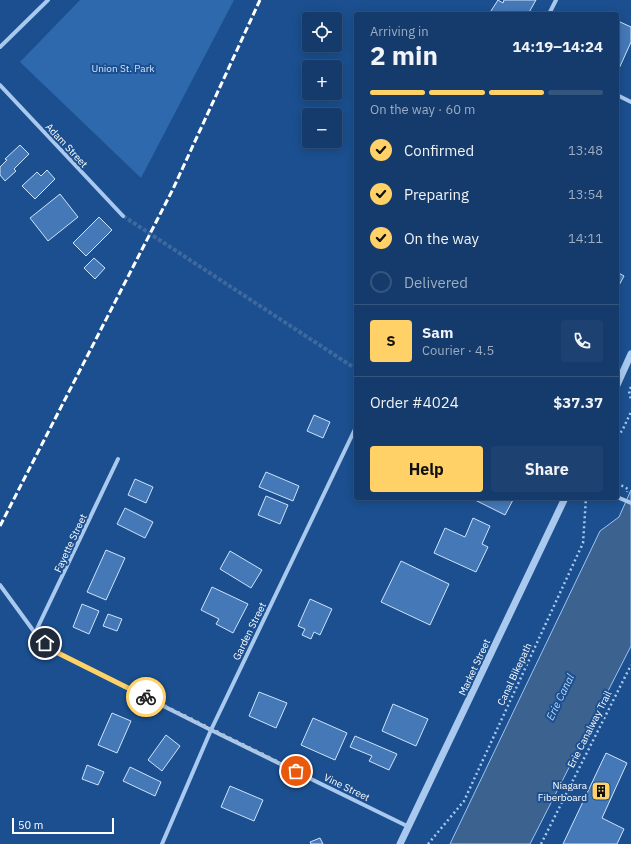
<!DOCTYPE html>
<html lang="en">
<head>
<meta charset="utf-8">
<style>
  :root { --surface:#143b6b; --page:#1d4271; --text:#f1f3f6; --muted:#9dadc1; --line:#33557e; --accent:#ffd166 }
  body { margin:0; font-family:"IBM Plex Sans",sans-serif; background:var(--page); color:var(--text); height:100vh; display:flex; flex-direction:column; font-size:15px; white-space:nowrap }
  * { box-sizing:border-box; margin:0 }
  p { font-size:13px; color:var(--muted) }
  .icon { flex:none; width:22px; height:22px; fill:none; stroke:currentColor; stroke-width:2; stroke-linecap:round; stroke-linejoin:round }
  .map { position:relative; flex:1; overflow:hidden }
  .side { position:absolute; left:354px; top:12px; width:265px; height:488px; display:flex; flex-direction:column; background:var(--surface); border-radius:4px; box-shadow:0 2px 10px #0003,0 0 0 1px var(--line) }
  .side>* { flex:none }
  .buttons { position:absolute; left:302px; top:12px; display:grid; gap:8px }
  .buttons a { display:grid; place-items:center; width:40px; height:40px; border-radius:4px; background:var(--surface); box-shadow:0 2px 10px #0003,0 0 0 1px var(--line); font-size:20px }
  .scale { position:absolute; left:12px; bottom:10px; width:102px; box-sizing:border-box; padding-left:4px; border:2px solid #fff; border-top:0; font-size:11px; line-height:14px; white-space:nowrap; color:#fff; -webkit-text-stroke:3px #1b4f8f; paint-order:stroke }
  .pin { position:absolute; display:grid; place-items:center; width:34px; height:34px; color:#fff; margin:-17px; border:2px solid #fff; border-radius:50%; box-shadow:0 1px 4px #0007 }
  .courier { position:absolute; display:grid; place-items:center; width:40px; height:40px; margin:-20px; border:3px solid #ffd166; border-radius:50%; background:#fff; color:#222; box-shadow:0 1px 5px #0007 }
  .overview em { font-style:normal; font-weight:800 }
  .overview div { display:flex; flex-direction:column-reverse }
  .overview { display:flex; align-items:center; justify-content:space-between; height:68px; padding:0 16px }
  h1 { font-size:26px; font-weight:800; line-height:30px }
  .bar { display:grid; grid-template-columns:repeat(4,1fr); gap:6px 4px; align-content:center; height:48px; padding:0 16px }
  .bar i { height:5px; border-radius:3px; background:var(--line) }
  .bar .current { background:var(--accent) }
  .bar p { grid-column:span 4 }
  .line { display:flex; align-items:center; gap:10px; padding:0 16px; border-top:1px solid var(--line) }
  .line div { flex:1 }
  .round { display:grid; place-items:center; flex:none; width:42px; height:42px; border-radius:4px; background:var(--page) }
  ol { padding:0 16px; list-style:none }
  li { display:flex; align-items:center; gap:12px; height:44px }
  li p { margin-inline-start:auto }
  li .icon { padding:4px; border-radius:50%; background:var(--accent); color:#111; stroke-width:4 }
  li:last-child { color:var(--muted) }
  li i { width:22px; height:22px; border:2px solid var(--line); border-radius:50% }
  .button { display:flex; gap:8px; margin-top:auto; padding:8px 16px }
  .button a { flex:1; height:46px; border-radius:4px; background:var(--accent); color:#111; font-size:16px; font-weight:800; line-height:46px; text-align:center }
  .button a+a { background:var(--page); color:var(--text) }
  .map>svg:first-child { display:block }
  .green { fill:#2e69ad }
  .water { fill:#3c6290; stroke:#9cc4f0 }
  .building { fill:#4478b7; stroke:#cfe3fa }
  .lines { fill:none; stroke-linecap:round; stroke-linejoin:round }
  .minor-tunnel { stroke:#3d69a0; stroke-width:4; stroke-dasharray:4 2; stroke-linecap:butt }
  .path { stroke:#a9c9ee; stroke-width:2.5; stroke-dasharray:2 3; stroke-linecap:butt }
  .minor { stroke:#a9c9ee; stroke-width:4 }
  .tertiary { stroke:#a9c9ee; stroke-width:7 }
  .rail { stroke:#fff; stroke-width:3; stroke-dasharray:7 3; stroke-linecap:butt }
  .done { stroke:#afc1d8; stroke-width:4; stroke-dasharray:0 7.2 }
  .route { stroke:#ffd166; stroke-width:5 }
  .labels { text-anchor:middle; stroke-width:4; stroke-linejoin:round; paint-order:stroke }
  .park-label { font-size:10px; fill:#cfe3fa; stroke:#1b4f8f }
  .street-label { font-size:10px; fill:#fff; stroke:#1b4f8f }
  .poi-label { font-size:10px; fill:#fff; stroke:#1b4f8f; text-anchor:end }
  .water-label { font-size:11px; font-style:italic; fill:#b5d3f5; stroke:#1b4f8f }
</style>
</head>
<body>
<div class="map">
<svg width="631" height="844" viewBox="0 0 631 844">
  <rect width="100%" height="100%" fill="#1b4f8f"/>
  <polygon class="green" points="80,0 234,0 141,178 20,62"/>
  <polygon class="water" points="631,490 631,646 530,844 450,844 600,531 619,517"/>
  <g class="building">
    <polygon points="498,0 503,3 504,0 536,0 528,14 489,14"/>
    <polygon points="618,21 631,27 631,42 617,73"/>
    <polygon points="20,145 29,154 14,169 16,171 5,181 0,175 0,167 7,160 5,159"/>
    <polygon points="47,170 55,179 35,199 22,186 37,172 41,176"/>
    <polygon points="60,194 78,217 48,241 30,218"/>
    <polygon points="99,217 112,230 86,256 73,243"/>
    <polygon points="94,258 105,268 95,279 84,268"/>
    <polygon points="617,272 624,276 617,289"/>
    <polygon points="314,415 330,422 323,438 307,431"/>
    <polygon points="266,472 299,486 293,501 259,487"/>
    <polygon points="135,479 153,487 146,503 128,495"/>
    <polygon points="266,496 288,505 280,524 258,515"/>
    <polygon points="471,498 514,498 505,515"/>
    <polygon points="125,508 153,522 145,538 117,524"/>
    <polygon points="473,518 490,526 482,544 488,547 476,572 434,553 445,528 465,537"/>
    <polygon points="106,550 125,558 106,600 87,592"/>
    <polygon points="230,551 262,570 251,588 220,569"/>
    <polygon points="401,561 449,584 430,625 381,602"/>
    <polygon points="212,587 248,604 233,633 216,624 219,619 201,610"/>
    <polygon points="310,599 332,609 320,635 314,632 311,639 302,635 305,629 298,626"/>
    <polygon points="82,604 99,611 89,634 73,627"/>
    <polygon points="108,614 122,619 117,631 103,626"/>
    <polygon points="259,692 287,703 276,728 249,716"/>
    <polygon points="393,704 428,719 416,746 382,731"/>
    <polygon points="112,713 131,721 117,753 98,745"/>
    <polygon points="313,718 347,733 335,760 301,745"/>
    <polygon points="166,735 180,746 162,771 148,760"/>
    <polygon points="355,736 397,754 389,770 369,761 372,756 350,747"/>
    <polygon points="606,753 627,763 602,818 624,829 617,844 563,844"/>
    <polygon points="87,765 104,772 98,785 82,779"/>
    <polygon points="130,767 161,782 155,796 123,781"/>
    <polygon points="230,786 263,800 254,821 221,807"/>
    <polygon points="320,838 323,844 311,844 310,842"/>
  </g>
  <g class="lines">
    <polyline class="minor-tunnel" points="123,216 356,369"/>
    <g class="path">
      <polyline points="631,387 629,391 631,400"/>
      <polyline points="617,436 622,431 631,412"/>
      <polyline points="617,483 628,489 627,492"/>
      <polyline points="428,844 464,801 583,543 586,498"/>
      <polyline points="541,844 631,665"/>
    </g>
    <g class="minor">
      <polyline points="549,14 556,0"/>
      <polyline points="0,47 48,0"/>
      <polyline points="0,85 123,216"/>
      <polyline points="617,95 631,102"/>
      <polyline points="617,497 631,503"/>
      <polyline points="0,585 35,633 56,652 211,730 409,827"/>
      <polyline points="35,633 118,459"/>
      <polyline points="162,844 211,730 356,427"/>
    </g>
    <g class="tertiary">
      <polyline points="617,385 631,354"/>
      <polyline points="400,844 565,498"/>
    </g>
    <polyline class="rail" points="0,526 173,189 260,0"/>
  </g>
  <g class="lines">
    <polyline class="done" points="146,697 296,771"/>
    <polyline class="route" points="45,643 56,652 146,697"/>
  </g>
  <defs>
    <symbol id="building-square" viewBox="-11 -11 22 22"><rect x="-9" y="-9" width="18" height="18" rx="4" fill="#ffd166" stroke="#1b4f8f"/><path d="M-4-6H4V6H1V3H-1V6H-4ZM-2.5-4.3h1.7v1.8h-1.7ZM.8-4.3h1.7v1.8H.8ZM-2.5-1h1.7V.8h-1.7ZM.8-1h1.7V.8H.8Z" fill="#111"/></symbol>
  </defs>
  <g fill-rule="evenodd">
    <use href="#building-square" x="590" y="780" width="22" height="22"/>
  </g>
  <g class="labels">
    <g class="park-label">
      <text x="123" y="72">Union St. Park</text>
    </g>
    <g class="street-label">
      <text transform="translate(67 145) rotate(47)" y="4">Adam Street</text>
      <text transform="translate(70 543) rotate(-65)" y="4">Fayette Street</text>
      <text transform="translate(249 631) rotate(-64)" y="4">Garden Street</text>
      <text transform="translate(474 667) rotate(-65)" y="4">Market Street</text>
      <text transform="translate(514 674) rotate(-65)" y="4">Canal Bikepath</text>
      <text transform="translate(589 729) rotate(-63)" y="4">Erie Canalway Trail</text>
      <text transform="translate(347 787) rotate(26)" y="4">Vine Street</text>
    </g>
    <g class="poi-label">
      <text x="587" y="789">Niagara<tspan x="587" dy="12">Fiberboard</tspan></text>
    </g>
    <g class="water-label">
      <text transform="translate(560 697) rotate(-64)" y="4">Erie Canal</text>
    </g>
  </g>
</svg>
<div class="buttons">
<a><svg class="icon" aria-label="locate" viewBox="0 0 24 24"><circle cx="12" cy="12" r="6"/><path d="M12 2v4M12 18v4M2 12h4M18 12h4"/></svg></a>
<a>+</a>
<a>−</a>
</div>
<div class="scale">50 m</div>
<div class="pin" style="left:296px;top:771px;background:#ea580c"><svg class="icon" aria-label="bag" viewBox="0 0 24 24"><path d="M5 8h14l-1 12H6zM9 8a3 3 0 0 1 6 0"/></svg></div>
<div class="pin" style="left:45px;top:643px;background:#1f2937"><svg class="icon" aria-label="home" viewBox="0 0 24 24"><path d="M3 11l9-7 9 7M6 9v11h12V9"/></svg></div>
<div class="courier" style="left:146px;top:697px"><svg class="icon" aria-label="bike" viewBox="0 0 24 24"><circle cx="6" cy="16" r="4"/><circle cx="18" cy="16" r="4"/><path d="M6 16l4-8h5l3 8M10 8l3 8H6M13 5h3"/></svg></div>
<section class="side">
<div class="overview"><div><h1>2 min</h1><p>Arriving in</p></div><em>14:19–14:24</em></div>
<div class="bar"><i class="current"></i><i class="current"></i><i class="current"></i><i></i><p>On the way · 60 m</p></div>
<ol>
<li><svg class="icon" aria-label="check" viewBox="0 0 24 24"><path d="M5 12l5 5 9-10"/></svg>Confirmed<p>13:48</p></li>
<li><svg class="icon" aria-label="check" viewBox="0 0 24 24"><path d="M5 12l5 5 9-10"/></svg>Preparing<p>13:54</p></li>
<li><svg class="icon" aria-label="check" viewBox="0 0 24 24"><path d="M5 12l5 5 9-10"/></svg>On the way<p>14:11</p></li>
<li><i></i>Delivered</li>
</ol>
<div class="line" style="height:72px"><b class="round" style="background:var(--accent);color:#111">S</b><div><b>Sam</b><p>Courier · 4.5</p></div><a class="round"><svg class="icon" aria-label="phone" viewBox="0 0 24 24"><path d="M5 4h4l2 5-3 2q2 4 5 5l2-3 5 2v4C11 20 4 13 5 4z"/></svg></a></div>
<div class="line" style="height:52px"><div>Order #4024</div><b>$37.37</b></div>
<div class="button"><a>Help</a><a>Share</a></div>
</section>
</div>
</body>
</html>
